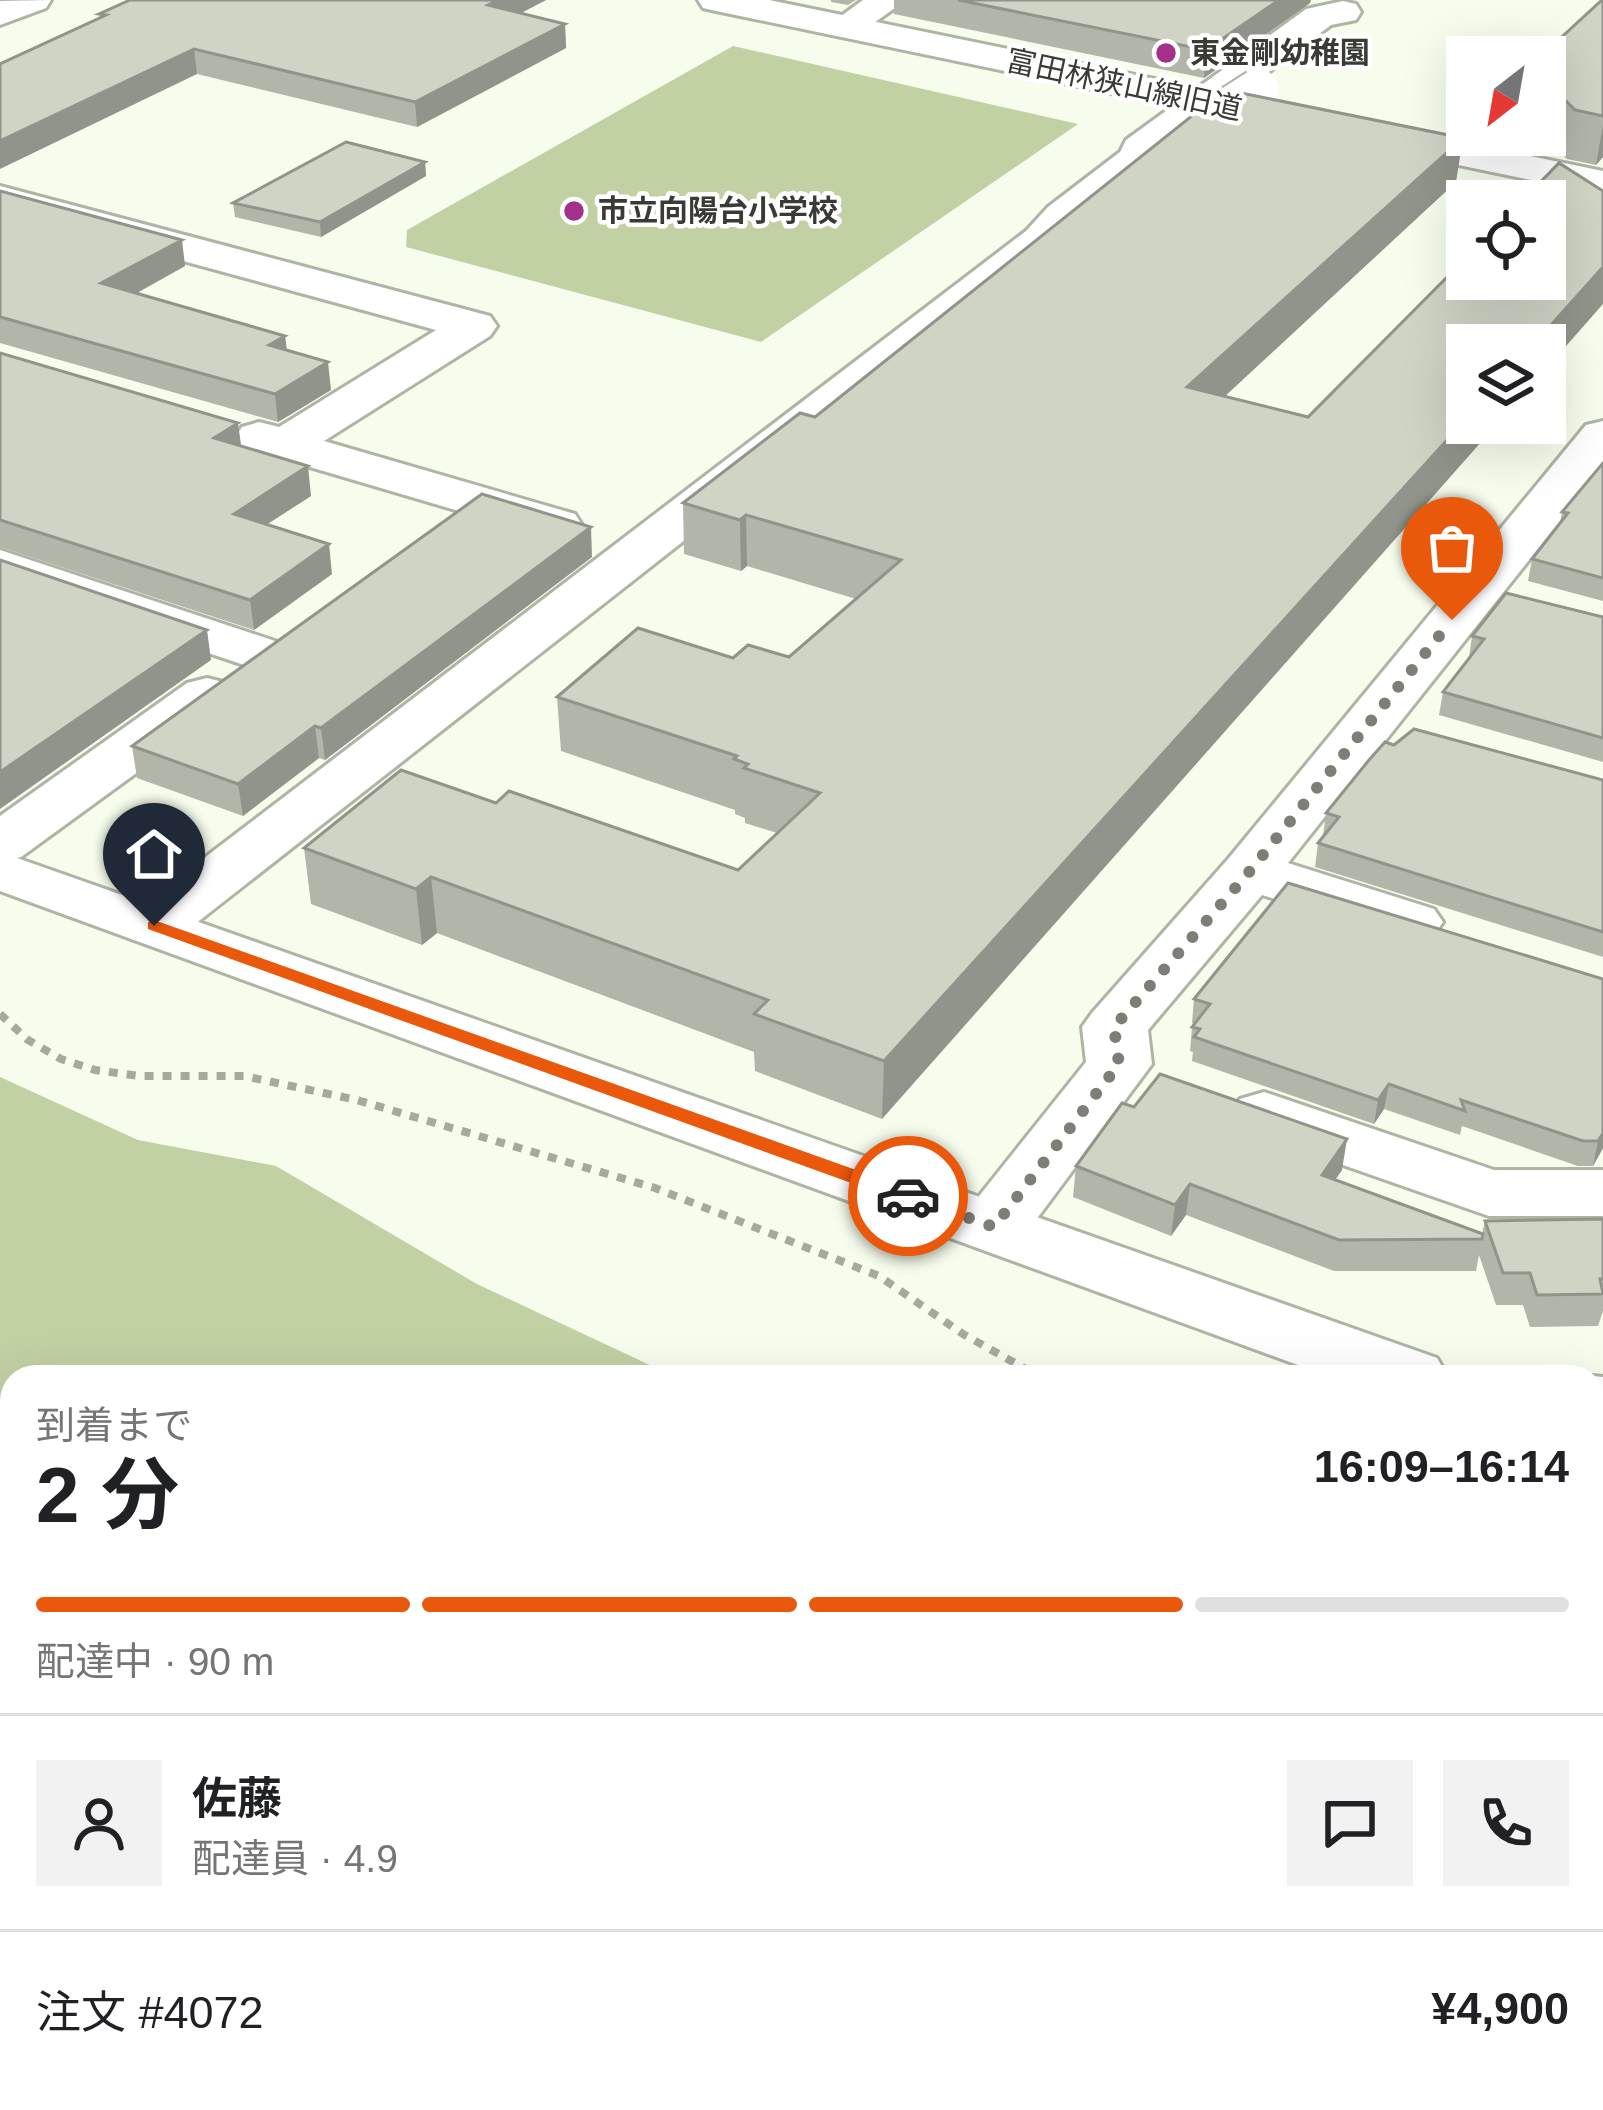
<!DOCTYPE html>
<html lang="ja">
<head>
<meta charset="utf-8">
<style>
  :root { --surface:#fff; --page:#f2f2f2; --text:#202124; --muted:#757577; --line:#e0e0e0; --accent:#ea580c }
  body { margin:0; font-family:Arial,"Noto Sans JP",sans-serif; background:var(--page); color:var(--text); height:100vh; display:flex; flex-direction:column; font-size:45px; white-space:nowrap }
  * { box-sizing:border-box; margin:0 }
  p { font-size:39px; color:var(--muted) }
  .icon { flex:none; width:66px; height:66px; fill:none; stroke:currentColor; stroke-width:2; stroke-linecap:round; stroke-linejoin:round }
  .map { position:relative; flex:1; overflow:hidden }
  .sheet { position:absolute; left:0px; top:1365px; width:1605px; height:747px; display:flex; flex-direction:column; background:var(--surface); border-radius:36px 36px 0 0; box-shadow:0 12px 48px #0002 }
  .sheet>* { flex:none }
  .needle { width:78px; rotate:211deg }
  .tools { position:absolute; left:1446px; top:36px; display:grid; gap:24px }
  .tools a { display:grid; place-items:center; width:120px; height:120px; border-radius:0px; background:var(--surface); box-shadow:0 12px 48px #0002; font-size:60px }
  .pin { position:absolute; display:grid; place-items:center; width:102px; height:102px; color:#fff; margin:-123px -51px; border-radius:50% 50% 50% 0; rotate:-45deg; box-shadow:0 0 12px #0007 }
  .pin .icon { rotate:45deg }
  .courier { position:absolute; display:grid; place-items:center; width:120px; height:120px; margin:-60px; border:9px solid #ea580c; border-radius:50%; background:#fff; color:#222; box-shadow:0 3px 15px #0007 }
  .head em { font-style:normal; font-weight:700 }
  .head div { display:flex; flex-direction:column-reverse }
  .head { display:flex; align-items:center; justify-content:space-between; height:204px; padding:0 36px }
  h1 { font-size:78px; font-weight:700; line-height:90px }
  .bar { display:grid; grid-template-columns:repeat(4,1fr); gap:18px 12px; align-content:center; height:144px; padding:0 36px }
  .bar i { height:15px; border-radius:9px; background:var(--line) }
  .bar .current { background:var(--accent) }
  .bar p { grid-column:span 4 }
  .line { display:flex; align-items:center; gap:30px; padding:0 36px; border-top:3px solid var(--line) }
  .line div { flex:1 }
  .round { display:grid; place-items:center; flex:none; width:126px; height:126px; border-radius:0px; background:var(--page) }
  .map>svg:first-child { display:block }
  .green { fill:#c2d1a4 }
  .lines { fill:none; stroke-linecap:round; stroke-linejoin:round }
  .street-casing { stroke:#afb5a5; stroke-width:6 }
  .secondary-casing { stroke:#afb5a5; stroke-width:6 }
  .path-far1 { stroke:#a5a99e; stroke-width:8; stroke-dasharray:9 9; stroke-linecap:butt }
  .path { stroke:#a5a99e; stroke-width:9; stroke-dasharray:12 12; stroke-linecap:butt }
  .street { fill:#fff; fill-rule:evenodd }
  .secondary { fill:#fff; fill-rule:evenodd }
  .street-bridge-casing { stroke:#afb5a5; stroke-width:44; stroke-linecap:butt }
  .street-bridge { stroke:#fff; stroke-width:40 }
  .wall { fill:#b2b6a9 }
  .shaded-wall { fill:#91948a }
  .building { fill:#cfd4c5; stroke:#91948a; stroke-width:3 }
  .route { fill:#ea580c }
  .done { stroke:#7c7f75; stroke-width:12; stroke-dasharray:0 21.6 }
  .poi-dot { fill:#a5308a; stroke:#fff; stroke-width:4.5 }
  .labels { text-anchor:middle; stroke-width:9; stroke-linejoin:round; paint-order:stroke }
  .far-poi-label { font-size:30px; font-weight:bold; fill:#393b35; stroke:#fff; text-anchor:start }
  .far-street-label { font-size:30px; fill:#393b35; stroke:#fff }
</style>
</head>
<body>
<div class="map">
<svg width="1603" height="2110" viewBox="0 0 1603 2110">
  <rect width="100%" height="100%" fill="#f7fded"/>
  <g class="green">
    <polygon points="733,46 1078,124 761,342 406,247 407,230"/>
    <polygon points="0,1077 138,1140 276,1166 477,1284 654,1367 717,1377 12,1377 12,2100 1593,2100 1593,1487 1603,1492 1603,2110 0,2110"/>
  </g>
  <g class="lines">
    <defs>
      <g id="street">
        <polygon points="863,0 906,0 857,35 831,35 826,27"/>
        <polygon points="1343,1 1356,4 1361,12 1356,20 1331,25 1161,153 1155,165 1078,225 1056,249 176,939 154,945 132,939 123,926 132,913 1026,231 1048,207 1120,152 1126,140 1306,9"/>
        <polygon points="0,186 490,316 497,326 490,336 324,441 575,514 582,525 575,536 557,540 242,447 235,437 242,427 259,422 279,427 436,330 0,211"/>
        <polygon points="1603,421 1603,467 1288,863 1434,909 1443,922 1434,935 1412,941 1262,895 1148,1030 1152,1064 1018,1244 993,1251 968,1244 958,1227 968,1210 1086,1062 1082,1027 1092,1013 1229,858 1586,425"/>
        <polygon points="0,550 281,643 289,655 281,667 262,671 0,583"/>
        <polygon points="207,678 227,683 235,695 227,707 21,857 0,862 0,816 187,683"/>
        <polygon points="1264,1092 1494,1170 1603,1170 1603,1216 1489,1216 1240,1129 1230,1114 1240,1099"/>
      </g>
      <g id="secondary">
        <polygon points="51,0 46,8 0,25 0,1"/>
        <polygon points="698,0 769,0 1603,171 1603,195 716,11 703,8"/>
        <polygon points="0,852 1437,1358 1448,1377 1331,1377 0,891"/>
        <polygon points="1593,1376 1603,1377 1603,1433 1593,1432"/>
      </g>
    </defs>
    <use href="#street" class="street-casing"/>
    <use href="#secondary" class="secondary-casing"/>
    <polyline class="path-far1" points="0,1014 28,1040 61,1059 95,1070 139,1076 244,1076 357,1100 655,1188 879,1276 963,1334 1040,1377"/>
    <polyline class="path" points="1035,1374 1041,1377"/>
    <use href="#street" class="street"/>
    <use href="#secondary" class="secondary"/>
    <defs>
      <polyline id="street-bridge" points="1201,126 1258,89"/>
    </defs>
    <use href="#street-bridge" class="street-bridge-casing"/>
    <use href="#street-bridge" class="street-bridge"/>
  </g>
  <g class="wall">
    <polygon points="130,0 546,0 521,13 565,24 566,48 417,127 197,74 100,18 99,14"/>
    <polygon points="831,0 856,0 848,5 831,2"/>
    <polygon points="894,0 1311,0 1310,3 1204,78 894,14"/>
    <polygon points="1603,0 1603,157 1596,165 1567,159 1543,135 1545,135 1545,57"/>
    <polygon points="425,162 426,176 321,237 235,217 233,203"/>
    <polygon points="1456,182 1225,396 882,1119 755,1071 754,1052 437,933 422,945 311,904 304,848 496,803 738,870 777,833 745,823 745,818 735,814 735,810 561,751 557,697 733,658 789,657 856,599 747,566 741,571 684,554 683,503 815,417"/>
    <polygon points="0,191 185,266 137,293 285,336 287,350 331,390 278,422 0,343"/>
    <polygon points="0,353 241,446 311,496 267,524 332,574 254,630 0,547"/>
    <polygon points="1603,463 1603,601 1528,581 1532,559 1560,523 1562,512"/>
    <polygon points="592,557 325,760 319,758 243,816 137,778 132,746"/>
    <polygon points="1603,617 1603,762 1439,715 1443,692 1469,658 1472,636"/>
    <polygon points="1394,745 1603,780 1603,957 1315,867 1318,843 1323,836 1326,813"/>
    <polygon points="1603,979 1603,1148 1593,1166 1578,1166 1462,1126 1460,1135 1384,1109 1374,1124 1192,1061 1193,1052 1190,1051 1192,1027 1195,1024 1192,1023 1194,999"/>
    <polygon points="1134,1107 1342,1170 1335,1180 1482,1234 1485,1221 1603,1219 1603,1311 1598,1326 1530,1327 1523,1305 1496,1305 1479,1255 1476,1271 1334,1271 1186,1215 1171,1236 1073,1197 1076,1166"/>
  </g>
  <g class="shaded-wall">
    <polygon points="498,0 546,0 490,29 488,5"/>
    <polygon points="1279,0 1311,0 1310,3 1204,78 1206,50"/>
    <polygon points="565,24 566,48 417,127 415,102"/>
    <polygon points="194,49 197,74 0,169 0,141"/>
    <polygon points="1603,124 1603,157 1596,165"/>
    <polygon points="1463,138 1456,182 1182,436 1187,387"/>
    <polygon points="425,162 426,176 321,237 320,222"/>
    <polygon points="182,240 185,266 106,310 101,283"/>
    <polygon points="1603,267 1603,304 1545,370 1545,345 1533,345"/>
    <polygon points="285,336 288,364 269,345"/>
    <polygon points="328,362 331,390 278,422 275,394"/>
    <polygon points="1467,418 1467,423 1498,423 882,1119 884,1061"/>
    <polygon points="238,423 242,452 214,438"/>
    <polygon points="308,466 311,496 238,543 234,514"/>
    <polygon points="746,515 747,566 741,571 740,520"/>
    <polygon points="591,527 592,557 325,760 321,728"/>
    <polygon points="329,544 332,574 254,630 250,600"/>
    <polygon points="207,630 211,660 0,809 0,772"/>
    <polygon points="315,726 319,758 243,816 238,784"/>
    <polygon points="431,877 437,933 422,945 416,889"/>
    <polygon points="1389,1084 1384,1109 1374,1124 1378,1100"/>
    <polygon points="1603,1133 1603,1148 1593,1166 1598,1141"/>
    <polygon points="1347,1139 1342,1170 1317,1206 1322,1175"/>
    <polygon points="1190,1184 1186,1215 1171,1236 1175,1205"/>
  </g>
  <g class="building">
    <polygon points="130,0 498,0 488,5 565,24 415,102 194,49 0,141 0,64 106,15 99,14"/>
    <polygon points="958,0 1279,0 1206,50"/>
    <polygon points="1602,0 1603,0 1603,116 1575,110 1545,80 1545,57 1540,57"/>
    <polygon points="1236,92 1463,138 1187,387 1308,417 1467,257 1467,279 1545,279 1545,201 1522,201 1559,163 1603,191 1603,267 1533,345 1467,345 1467,418 884,1061 754,1014 768,1000 431,877 416,889 304,848 401,770 496,803 509,791 738,870 820,793 744,768 748,764 734,759 737,756 557,697 638,628 733,658 748,645 789,657 901,560 746,515 740,520 683,503 800,413 815,417 1203,107"/>
    <polygon points="346,142 425,162 320,222 233,203"/>
    <polygon points="0,191 182,240 101,283 285,336 269,345 328,362 275,394 0,317"/>
    <polygon points="0,353 238,423 214,438 308,466 234,514 329,544 250,600 0,520"/>
    <polygon points="1603,463 1603,578 1532,559 1568,513 1562,512"/>
    <polygon points="482,494 591,527 321,728 315,726 238,784 132,746"/>
    <polygon points="0,560 207,630 0,772"/>
    <polygon points="1506,593 1603,617 1603,738 1443,692 1484,639 1472,636"/>
    <polygon points="1414,729 1603,780 1603,932 1318,843 1339,817 1326,813 1369,760 1385,742 1394,745"/>
    <polygon points="1288,883 1603,979 1603,1133 1598,1141 1583,1141 1461,1100 1465,1111 1389,1084 1378,1100 1194,1037 1200,1029 1192,1027 1210,1004 1194,999"/>
    <polygon points="1160,1074 1347,1139 1322,1175 1483,1234 1482,1239 1339,1240 1190,1184 1175,1205 1076,1166 1122,1103 1134,1107"/>
    <polygon points="1603,1219 1603,1279 1600,1279 1603,1294 1537,1295 1530,1273 1503,1273 1485,1221"/>
  </g>
  <polygon class="route" points="154,920 915,1191 918,1196 915,1201 901,1201 148,929 148,922"/>
  <g class="lines">
    <polyline class="done" points="908,1196 994,1227 1119,1064 1114,1027 1250,871 1452,620"/>
  </g>
  <g class="poi-dot">
    <circle cx="1166" cy="53" r="12"/>
    <circle cx="574" cy="211" r="12"/>
  </g>
  <g class="labels">
    <g class="far-poi-label">
      <text x="1190" y="63">東金剛幼稚園</text>
      <text x="598" y="221">市立向陽台小学校</text>
    </g>
    <g class="far-street-label">
      <text transform="translate(1124 85) rotate(12)" y="10">富田林狭山線旧道</text>
    </g>
  </g>
</svg>
<div class="tools">
<a><svg class="needle" viewBox="-14 -14 28 28"><path d="M0-13l5 13h-10z" fill="#e53935"/><path d="M0 13l5-13h-10z" fill="#757577"/></svg></a>
<a><svg class="icon" aria-label="locate" viewBox="0 0 24 24"><circle cx="12" cy="12" r="6"/><path d="M12 2v4M12 18v4M2 12h4M18 12h4"/></svg></a>
<a><svg class="icon" aria-label="layers" viewBox="0 0 24 24"><path d="M12 4l9 5-9 5-9-5zM3 14l9 5 9-5"/></svg></a>
</div>
<div class="pin" style="left:1452px;top:620px;background:#ea580c"><svg class="icon" aria-label="bag" viewBox="0 0 24 24"><path d="M5 8h14l-1 12H6zM9 8a3 3 0 0 1 6 0"/></svg></div>
<div class="pin" style="left:154px;top:926px;background:#1f2937"><svg class="icon" aria-label="home" viewBox="0 0 24 24"><path d="M3 11l9-7 9 7M6 9v11h12V9"/></svg></div>
<div class="courier" style="left:908px;top:1196px"><svg class="icon" aria-label="car" viewBox="0 0 24 24"><path d="M5 17H2v-5l4-1 3-4h7l3 4 3 1v5h-3M9 17h6M6 11h13"/><circle cx="7" cy="17" r="2"/><circle cx="17" cy="17" r="2"/></svg></div>
<section class="sheet">
<div class="head"><div><h1>2 分</h1><p>到着まで</p></div><em>16:09–16:14</em></div>
<div class="bar"><i class="current"></i><i class="current"></i><i class="current"></i><i></i><p>配達中 · 90 m</p></div>
<div class="line" style="height:216px"><a class="round"><svg class="icon" aria-label="person" viewBox="0 0 24 24"><circle cx="12" cy="8" r="4"/><path d="M4 21q1-7 8-7t8 7"/></svg></a><div><b>佐藤</b><p>配達員 · 4.9</p></div><a class="round"><svg class="icon" aria-label="chat" viewBox="0 0 24 24"><path d="M4 5h16v11H9l-5 4z"/></svg></a><a class="round"><svg class="icon" aria-label="phone" viewBox="0 0 24 24"><path d="M5 4h4l2 5-3 2q2 4 5 5l2-3 5 2v4C11 20 4 13 5 4z"/></svg></a></div>
<div class="line" style="height:156px"><div>注文 #4072</div><b>¥4,900</b></div>
</section>
</div>
</body>
</html>
